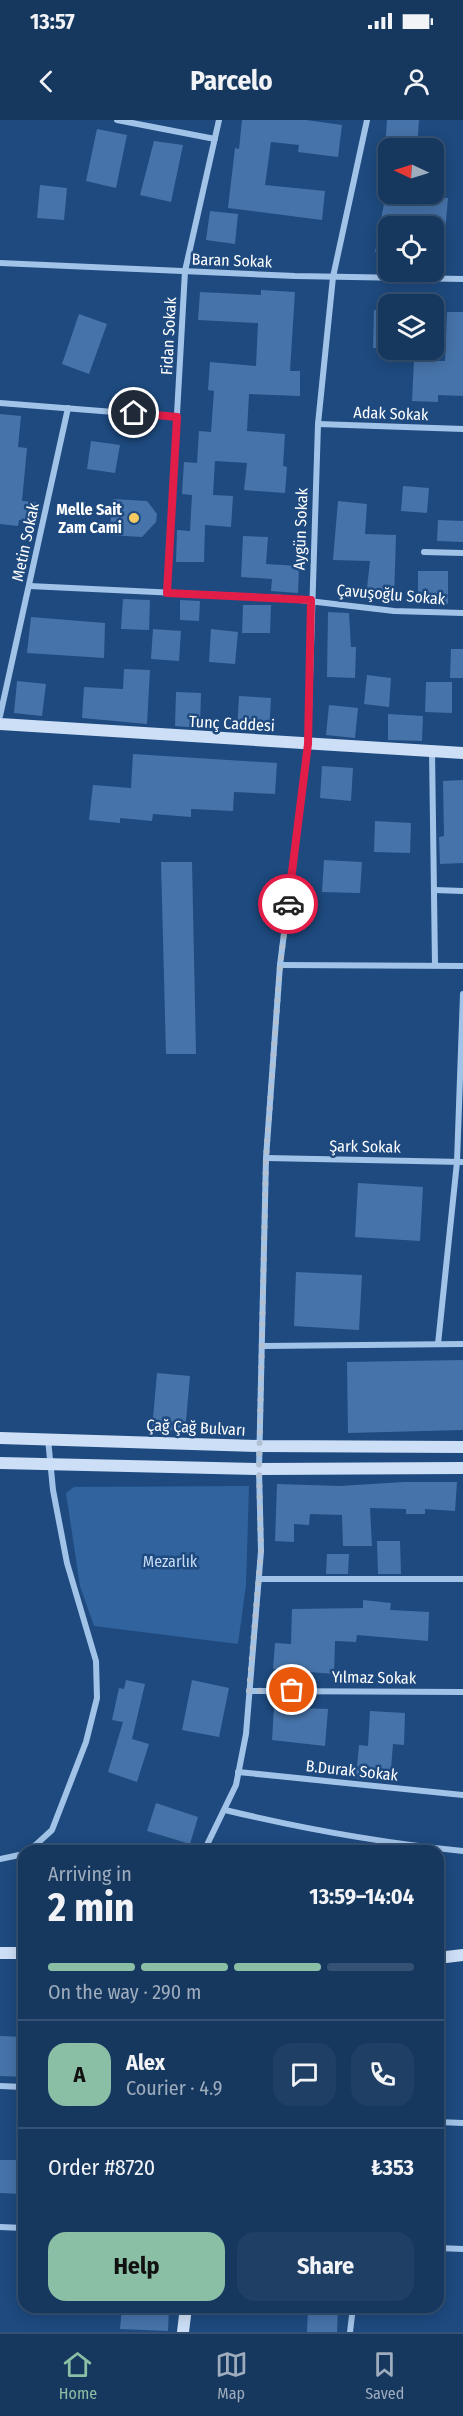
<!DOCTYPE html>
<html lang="en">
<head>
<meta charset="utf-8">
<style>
  :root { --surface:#16385f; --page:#1f3f65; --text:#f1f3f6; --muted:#9eacbd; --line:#355274; --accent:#8abfa5 }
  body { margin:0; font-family:"Fira Sans Condensed",sans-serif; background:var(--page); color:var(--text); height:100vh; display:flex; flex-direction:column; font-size:22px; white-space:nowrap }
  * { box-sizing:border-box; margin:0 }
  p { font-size:20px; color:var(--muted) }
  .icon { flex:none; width:33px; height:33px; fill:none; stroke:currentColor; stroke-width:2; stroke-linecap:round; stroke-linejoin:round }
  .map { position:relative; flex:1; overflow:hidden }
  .panel { position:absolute; left:18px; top:1725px; width:426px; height:468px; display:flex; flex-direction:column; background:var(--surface); border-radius:18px; box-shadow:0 3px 15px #0003,0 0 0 2px var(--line) }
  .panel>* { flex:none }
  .needle { width:39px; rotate:274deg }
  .buttons { position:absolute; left:378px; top:18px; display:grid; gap:12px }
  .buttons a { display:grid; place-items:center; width:66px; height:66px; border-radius:12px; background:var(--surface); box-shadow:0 3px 15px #0003,0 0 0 2px var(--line); font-size:30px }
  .pin { position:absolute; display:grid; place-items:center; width:51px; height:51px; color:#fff; margin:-26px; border:3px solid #fff; border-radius:50%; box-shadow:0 2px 6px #0007 }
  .courier { position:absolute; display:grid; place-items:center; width:60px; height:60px; margin:-30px; border:4px solid #e11d48; border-radius:50%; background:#fff; color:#222; box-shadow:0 2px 8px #0007 }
  .head em { font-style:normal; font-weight:700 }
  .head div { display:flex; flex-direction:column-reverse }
  .head { display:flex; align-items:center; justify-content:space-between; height:102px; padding:0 30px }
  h1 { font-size:39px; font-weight:700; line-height:45px }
  .bar { display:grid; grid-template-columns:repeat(4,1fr); gap:9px 6px; align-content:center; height:72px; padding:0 30px }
  .bar i { height:8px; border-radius:4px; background:var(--line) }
  .bar .current { background:var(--accent) }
  .bar p { grid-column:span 4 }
  .line { display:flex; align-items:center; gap:15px; padding:0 30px; border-top:2px solid var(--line) }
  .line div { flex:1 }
  .round { display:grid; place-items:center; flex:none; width:63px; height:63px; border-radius:18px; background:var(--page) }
  .action { display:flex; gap:12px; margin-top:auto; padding:12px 30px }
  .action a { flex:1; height:69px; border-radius:18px; background:var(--accent); color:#111; font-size:24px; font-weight:700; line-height:69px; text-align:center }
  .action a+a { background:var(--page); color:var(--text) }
  .status { display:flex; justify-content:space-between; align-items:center; height:42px; padding:0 30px; background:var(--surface); direction:ltr }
  .status svg { height:16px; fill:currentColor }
  header { display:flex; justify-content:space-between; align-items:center; height:78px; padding:0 30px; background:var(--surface); font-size:27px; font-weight:700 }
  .tab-bar { display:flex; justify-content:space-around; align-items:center; height:84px; border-top:2px solid var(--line); background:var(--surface); font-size:16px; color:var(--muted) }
  .tab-bar a { display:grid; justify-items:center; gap:3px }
  .tab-bar .current { color:var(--accent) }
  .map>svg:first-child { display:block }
  .green { fill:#31639e }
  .building { fill:#4673a9 }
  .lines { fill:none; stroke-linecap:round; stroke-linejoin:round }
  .street { stroke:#a2c3e8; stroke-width:6 }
  .secondary { stroke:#cddff7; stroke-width:12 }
  .done { stroke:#b0c0d2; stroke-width:6; stroke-dasharray:0 10.8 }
  .route { stroke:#e11d48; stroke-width:8 }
  .poi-dot { fill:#f7ca61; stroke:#1e4a7f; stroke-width:2 }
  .labels { text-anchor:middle; stroke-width:5; stroke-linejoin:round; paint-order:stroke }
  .street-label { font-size:16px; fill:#fff; stroke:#1e4a7f }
  .poi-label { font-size:16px; font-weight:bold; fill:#fff; stroke:#1e4a7f; text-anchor:end }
  .park-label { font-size:16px; fill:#c6dcf6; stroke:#1e4a7f }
</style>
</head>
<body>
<div class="status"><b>13:57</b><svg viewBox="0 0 49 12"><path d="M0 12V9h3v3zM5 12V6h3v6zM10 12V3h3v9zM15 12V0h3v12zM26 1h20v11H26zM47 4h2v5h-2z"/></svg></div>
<header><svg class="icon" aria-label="back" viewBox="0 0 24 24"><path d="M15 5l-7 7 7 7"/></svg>Parcelo<svg class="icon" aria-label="person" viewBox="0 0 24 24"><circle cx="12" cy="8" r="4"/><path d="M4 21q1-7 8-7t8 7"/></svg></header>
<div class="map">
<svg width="463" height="2212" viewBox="0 0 463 2212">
  <rect width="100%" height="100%" fill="#1e4a7f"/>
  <polygon class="green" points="249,1366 246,1465 238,1524 94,1506 80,1466 66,1373 74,1367"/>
  <g class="building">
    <polygon points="242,0 306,0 342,5 338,37 298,32 299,25 271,22 265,65 325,71 322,100 228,88 235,28 239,29"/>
    <polygon points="387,0 419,0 417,28 385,28"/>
    <polygon points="97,9 127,15 116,68 86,61"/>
    <polygon points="154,21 183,25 171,82 140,75"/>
    <polygon points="40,65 67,68 64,100 37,98"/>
    <polygon points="386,73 448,78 443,135 434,135 434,106 388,106 388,133 375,132"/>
    <polygon points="210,91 238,94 235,124 206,120"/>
    <polygon points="261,170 295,172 290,251 300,251 300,276 249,274 247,311 285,314 283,346 287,347 285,373 244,370 247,343 215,341 213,375 233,376 231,407 205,405 204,442 176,442 177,410 190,411 192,375 182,374 184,342 197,343 199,311 211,312 214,271 208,270 210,242 256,246 258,203 198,200 200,172 261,175"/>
    <polygon points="374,190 388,191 388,228 373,228"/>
    <polygon points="447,192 463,192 463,276 438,275 438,282 412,281 414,240 445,241"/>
    <polygon points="79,194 107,204 89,254 62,244"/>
    <polygon points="0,294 21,296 18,327 27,328 22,381 36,382 34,402 19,400 18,406 0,404"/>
    <polygon points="91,321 120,325 115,353 87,349"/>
    <polygon points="403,366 429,368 427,393 401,391"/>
    <polygon points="113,379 147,381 157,394 156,402 142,417 109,415"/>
    <polygon points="338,381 367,384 365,414 396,415 394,479 366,477 370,441 333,440"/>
    <polygon points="438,400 463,401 463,422 437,421"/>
    <polygon points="243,416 268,417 266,444 299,446 298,473 271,471 272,459 241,457"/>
    <rect x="418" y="451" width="30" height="33"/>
    <polygon points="123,479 150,480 149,510 121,509"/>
    <polygon points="180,480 200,481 199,501 180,500"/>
    <polygon points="243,485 271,485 270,513 242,513"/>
    <polygon points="328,492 349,493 351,527 356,527 355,558 327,557"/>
    <polygon points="31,497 105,503 104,538 27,533"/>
    <polygon points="153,509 181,511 179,541 151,539"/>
    <polygon points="211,509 238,512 235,544 209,542"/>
    <polygon points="451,529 463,529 463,558 450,558"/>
    <polygon points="124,549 150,550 147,604 82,598 84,567 123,569"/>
    <polygon points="367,555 391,558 389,587 364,584"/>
    <polygon points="17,561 46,564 42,596 14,593"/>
    <polygon points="426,562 452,562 452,593 425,592"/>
    <polygon points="176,572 201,573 200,608 175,606"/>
    <polygon points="239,576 271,578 269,612 237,610"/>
    <polygon points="329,585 358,588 355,618 326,615"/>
    <polygon points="388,594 423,596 422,621 388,620"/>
    <polygon points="133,634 277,643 275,674 234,672 233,691 191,689 191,697 153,694 152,701 120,698 120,703 89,700 93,665 131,668"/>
    <polygon points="322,646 353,648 351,681 320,678"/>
    <polygon points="463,660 463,743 440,744 439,717 444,716 443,661"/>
    <polygon points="375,701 411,703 410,733 374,732"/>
    <polygon points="324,740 362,742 360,773 322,772"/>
    <polygon points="161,742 192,742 196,934 166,934"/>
    <polygon points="358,1063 423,1067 420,1121 355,1117"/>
    <polygon points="296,1152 362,1155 359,1210 294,1206"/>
    <polygon points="463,1240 463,1310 348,1313 347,1242"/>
    <polygon points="157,1253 190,1256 185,1312 152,1309"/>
    <polygon points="404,1362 457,1362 455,1391 425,1389 425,1394 406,1394 406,1389 370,1388 372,1426 343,1426 342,1395 310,1394 309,1405 294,1404 294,1422 275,1421 277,1364 340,1366"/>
    <polygon points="377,1421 400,1421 401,1454 378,1454"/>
    <polygon points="327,1434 349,1434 348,1454 326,1454"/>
    <polygon points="363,1480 391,1483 390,1490 429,1492 428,1521 357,1515 356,1522 335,1521 334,1554 273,1549 275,1523 291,1524 292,1489 363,1488"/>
    <polygon points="126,1560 145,1564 132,1619 149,1624 137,1662 108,1652 123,1602 112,1600 119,1568 124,1569"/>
    <polygon points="192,1560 229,1568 219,1617 182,1610"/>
    <polygon points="274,1587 328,1589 325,1626 272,1620"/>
    <polygon points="370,1591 405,1593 404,1625 393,1624 391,1649 383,1649 382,1661 356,1658 359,1625 368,1626"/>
    <polygon points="156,1683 198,1697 190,1724 147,1711"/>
    <polygon points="0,1916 24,1917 24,1957 0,1956"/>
    <polygon points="0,2040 24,2040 24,2074 0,2073"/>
    <polygon points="122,2187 169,2187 168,2211 120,2209"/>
    <polygon points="308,2187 338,2187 337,2212 307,2212"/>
  </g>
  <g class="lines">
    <g class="street">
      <polyline points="117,0 215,19"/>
      <polyline points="0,143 295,156 463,159"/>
      <polyline points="0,283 177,297"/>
      <polyline points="318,304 463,309"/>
      <polyline points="424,432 463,433"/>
      <polyline points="29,466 283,478 394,491 463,493"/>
      <polyline points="167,473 185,151 219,0"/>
      <polyline points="0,596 68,288"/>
      <polyline points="432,631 435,845"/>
      <polyline points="434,770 463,771"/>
      <polyline points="280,845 463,846"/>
      <polyline points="266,1038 463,1042"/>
      <polyline points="438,1224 457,1042 463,874"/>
      <polyline points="263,1226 463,1224"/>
      <polyline points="259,1459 463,1459"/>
      <polyline points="249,1571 463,1572"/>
      <polyline points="238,1652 463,1675"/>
      <path d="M225 1690C304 1709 382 1723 463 1731"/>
      <polyline points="29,1731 52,1710 86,1622 97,1578 96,1541 67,1443 53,1370 48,1319"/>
      <polyline points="204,1731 236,1665 246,1614 261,1431 259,1349 266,1038 280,845 308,624 318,304 333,157 367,0"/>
      <polyline points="0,1739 24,1734"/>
      <polyline points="0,1966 24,1967"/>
      <polyline points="438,2002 463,2003"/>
      <polyline points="0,2107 24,2108"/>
      <polyline points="438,2128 463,2129"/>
      <polyline points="350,2212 353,2187"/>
    </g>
    <g class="secondary">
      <polyline points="0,604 463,633"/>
      <polyline points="0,1318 259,1326 463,1327"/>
      <polyline points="0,1343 259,1349 463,1348"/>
      <polyline points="0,1833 24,1833"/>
      <polyline points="438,1838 463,1835"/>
      <polyline points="183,2212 186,2187"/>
    </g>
  </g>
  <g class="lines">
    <polyline class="done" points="288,784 280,845 266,1038 259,1349 261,1431 249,1571 292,1570"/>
    <polyline class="route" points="134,293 177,297 167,473 311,480 308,624 288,784"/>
  </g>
  <circle class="poi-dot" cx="134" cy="398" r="6"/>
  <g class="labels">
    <g class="street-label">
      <text transform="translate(232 140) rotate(2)" y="6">Baran Sokak</text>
      <text transform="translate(168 216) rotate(-87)" y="6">Fidan Sokak</text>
      <text transform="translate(391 293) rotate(2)" y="6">Adak Sokak</text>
      <text transform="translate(300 409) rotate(-88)" y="6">Aygün Sokak</text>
      <text transform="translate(25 422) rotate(-78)" y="6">Metin Sokak</text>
      <text transform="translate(391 474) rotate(5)" y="6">Çavuşoğlu Sokak</text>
      <text transform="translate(232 603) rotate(3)" y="6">Tunç Caddesi</text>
      <text transform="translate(365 1026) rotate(1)" y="6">Şark Sokak</text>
      <text transform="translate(196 1307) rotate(3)" y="6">Çağ Çağ Bulvarı</text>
      <text transform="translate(374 1557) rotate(1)" y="6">Yılmaz Sokak</text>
      <text transform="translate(352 1650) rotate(6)" y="6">B.Durak Sokak</text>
    </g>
    <g class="poi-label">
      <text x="122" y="395">Melle Sait<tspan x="122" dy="18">Zam Cami</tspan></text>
    </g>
    <g class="park-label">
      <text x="170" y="1447">Mezarlık</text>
    </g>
  </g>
</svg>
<div class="buttons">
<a><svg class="needle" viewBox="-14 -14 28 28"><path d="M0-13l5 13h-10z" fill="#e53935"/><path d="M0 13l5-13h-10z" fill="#9eacbd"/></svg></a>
<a><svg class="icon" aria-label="locate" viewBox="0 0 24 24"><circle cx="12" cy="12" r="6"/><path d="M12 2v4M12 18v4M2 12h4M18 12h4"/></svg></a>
<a><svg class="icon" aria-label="layers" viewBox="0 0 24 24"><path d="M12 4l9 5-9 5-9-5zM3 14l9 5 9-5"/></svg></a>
</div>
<div class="pin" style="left:292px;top:1570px;background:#ea580c"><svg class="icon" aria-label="bag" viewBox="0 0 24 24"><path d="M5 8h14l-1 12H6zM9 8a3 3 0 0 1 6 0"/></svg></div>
<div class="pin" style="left:134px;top:293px;background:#1f2937"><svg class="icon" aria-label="home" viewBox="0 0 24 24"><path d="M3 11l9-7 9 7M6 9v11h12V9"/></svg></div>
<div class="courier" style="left:288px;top:784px"><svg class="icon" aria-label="car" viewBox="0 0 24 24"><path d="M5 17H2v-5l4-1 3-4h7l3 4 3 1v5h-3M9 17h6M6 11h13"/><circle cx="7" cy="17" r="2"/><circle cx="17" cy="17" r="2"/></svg></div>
<section class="panel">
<div class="head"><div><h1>2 min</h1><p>Arriving in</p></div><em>13:59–14:04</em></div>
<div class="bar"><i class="current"></i><i class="current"></i><i class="current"></i><i></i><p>On the way · 290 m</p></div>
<div class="line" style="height:108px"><b class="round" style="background:var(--accent);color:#111">A</b><div><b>Alex</b><p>Courier · 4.9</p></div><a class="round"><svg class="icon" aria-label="chat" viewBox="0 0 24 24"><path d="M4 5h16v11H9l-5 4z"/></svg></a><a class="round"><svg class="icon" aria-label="phone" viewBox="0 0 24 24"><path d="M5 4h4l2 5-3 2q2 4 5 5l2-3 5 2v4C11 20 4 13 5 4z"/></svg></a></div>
<div class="line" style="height:78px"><div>Order #8720</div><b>₺353</b></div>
<div class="action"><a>Help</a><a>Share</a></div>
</section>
</div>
<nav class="tab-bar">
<a class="current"><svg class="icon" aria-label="home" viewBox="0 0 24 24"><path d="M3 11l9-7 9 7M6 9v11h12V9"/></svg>Home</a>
<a><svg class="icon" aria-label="map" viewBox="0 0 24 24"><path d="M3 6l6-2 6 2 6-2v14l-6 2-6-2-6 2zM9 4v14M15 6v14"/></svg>Map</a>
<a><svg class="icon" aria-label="saved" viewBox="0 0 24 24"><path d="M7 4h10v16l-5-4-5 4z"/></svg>Saved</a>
</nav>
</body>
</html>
